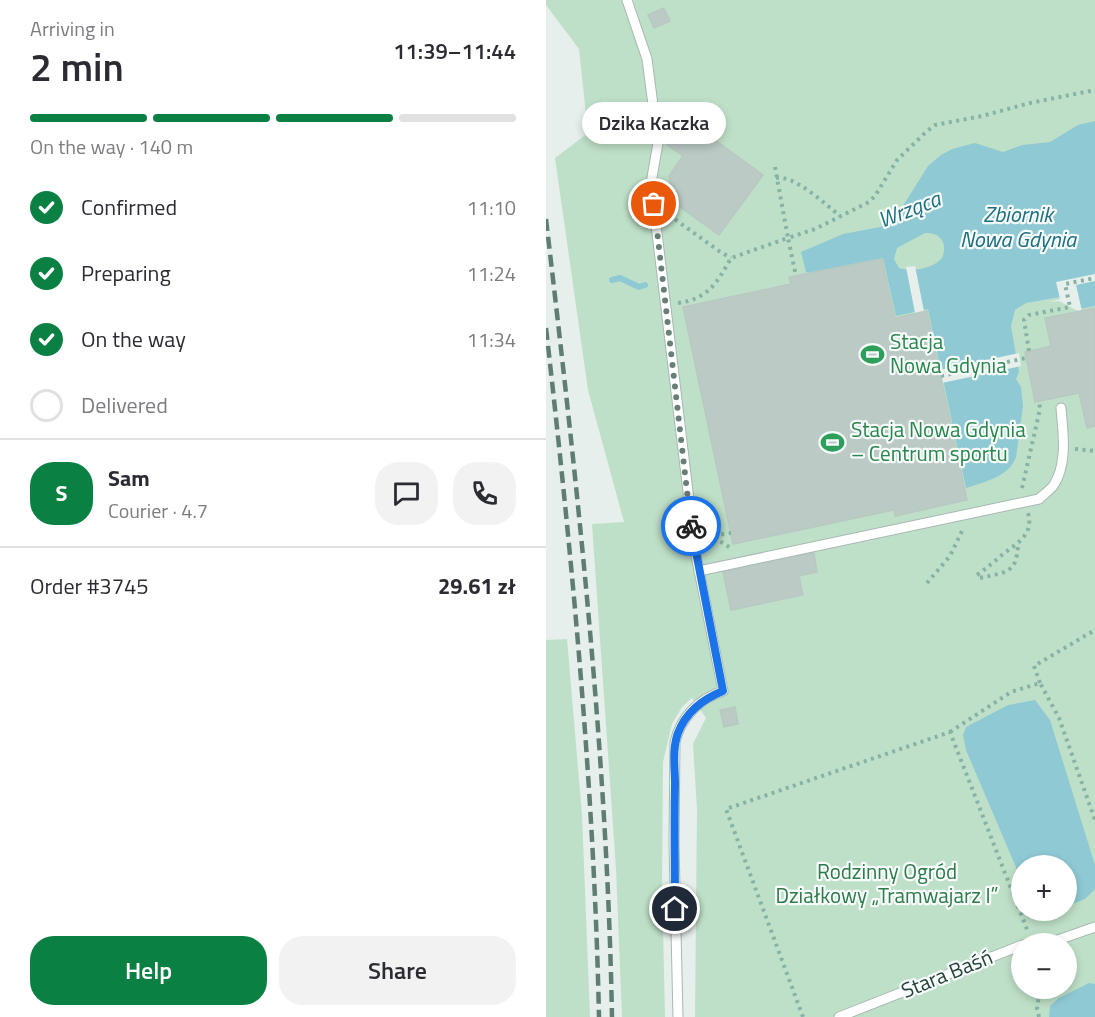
<!DOCTYPE html>
<html lang="en">
<head>
<meta charset="utf-8">
<style>
  :root { --surface:#fff; --page:#f2f2f3; --text:#2b2b33; --muted:#7c7c81; --line:#e1e1e2; --accent:#0b8043 }
  body { margin:0; font-family:"Titillium Web",sans-serif; background:var(--page); color:var(--text); height:100vh; display:flex; flex-direction:column; font-size:22px; white-space:nowrap }
  * { box-sizing:border-box; margin:0 }
  p { font-size:20px; color:var(--muted) }
  .icon { flex:none; width:33px; height:33px; fill:none; stroke:currentColor; stroke-width:2; stroke-linecap:round; stroke-linejoin:round }
  .map { position:relative; flex:1; overflow:hidden }
  .panel { display:flex; flex-direction:column; background:var(--surface); width:546px }
  .panel>* { flex:none }
  .tools { position:absolute; left:465px; top:855px; display:grid; gap:12px }
  .tools a { display:grid; place-items:center; width:66px; height:66px; border-radius:50%; background:var(--surface); box-shadow:0 3px 9px #0003; font-size:30px }
  .pin { position:absolute; display:grid; place-items:center; width:51px; height:51px; color:#fff; margin:-26px; border:3px solid #fff; border-radius:50%; box-shadow:0 2px 6px #0007 }
  .courier { position:absolute; display:grid; place-items:center; width:60px; height:60px; margin:-30px; border:4px solid #1a73e8; border-radius:50%; background:#fff; color:#222; box-shadow:0 2px 8px #0007 }
  .bubble { position:absolute; height:42px; border-radius:21px; background:var(--surface); box-shadow:0 3px 9px #0003; font-size:20px; font-weight:600; line-height:42px; text-align:center }
  .summary em { font-style:normal; font-weight:600 }
  .summary div { display:flex; flex-direction:column-reverse }
  .summary { display:flex; align-items:center; justify-content:space-between; height:102px; padding:0 30px }
  h1 { font-size:39px; font-weight:600; line-height:45px }
  .bar { display:grid; grid-template-columns:repeat(4,1fr); gap:9px 6px; align-content:center; height:72px; padding:0 30px }
  .bar i { height:8px; border-radius:4px; background:var(--line) }
  .bar .current { background:var(--accent) }
  .bar p { grid-column:span 4 }
  .line { display:flex; align-items:center; gap:15px; padding:0 30px; border-top:2px solid var(--line) }
  .line div { flex:1 }
  .round { display:grid; place-items:center; flex:none; width:63px; height:63px; border-radius:24px; background:var(--page) }
  ol { padding:0 30px; list-style:none }
  li { display:flex; align-items:center; gap:18px; height:66px }
  li p { margin-inline-start:auto }
  li .icon { padding:6px; border-radius:50%; background:var(--accent); color:#fff; stroke-width:4 }
  li:last-child { color:var(--muted) }
  li i { width:33px; height:33px; border:3px solid var(--line); border-radius:50% }
  .action { display:flex; gap:12px; margin-top:auto; padding:12px 30px }
  .action a { flex:1; height:69px; border-radius:24px; background:var(--accent); color:#fff; font-size:24px; font-weight:600; line-height:69px; text-align:center }
  .action a+a { background:var(--page); color:var(--text) }
  main { display:flex; flex:1; min-height:0 }
  .map>svg:first-child { display:block }
  .green { fill:#bfe0c8; fill-rule:evenodd }
  .water { fill:#8ec9d4; fill-rule:evenodd }
  .pier { fill:#e6efeb }
  .lines { fill:none; stroke-linecap:round; stroke-linejoin:round }
  .stream { stroke:#8ec9d4; stroke-width:6 }
  .building { fill:#bbcac4; stroke:#b8c9c2; stroke-width:1.5 }
  .service-casing { stroke:#a8b8b2; stroke-width:11 }
  .path { stroke:#86b3a5; stroke-width:4; stroke-dasharray:3 4.5; stroke-linecap:butt }
  .service { stroke:#fff; stroke-width:9 }
  .rail { stroke:#5f7d75; stroke-width:4.5; stroke-dasharray:12 6; stroke-linecap:butt }
  .done { stroke:#687f78; stroke-width:6; stroke-dasharray:0 10.8 }
  .route { stroke:#1a73e8; stroke-width:8 }
  .labels { text-anchor:middle; stroke-width:4.5; stroke-linejoin:round; paint-order:stroke }
  .leisure-label { font-size:21px; fill:#27864d; stroke:#f7fbf9; text-anchor:start }
  .park-label { font-size:21px; fill:#2d7a4b; stroke:#f7fbf9 }
  .street-label { font-size:21px; fill:#24423a; stroke:#f7fbf9 }
  .water-label { font-size:22px; font-style:italic; fill:#1c6f80; stroke:#f7fbf9 }
</style>
</head>
<body>
<main>
<section class="panel">
<div class="summary"><div><h1>2 min</h1><p>Arriving in</p></div><em>11:39–11:44</em></div>
<div class="bar"><i class="current"></i><i class="current"></i><i class="current"></i><i></i><p>On the way · 140 m</p></div>
<ol>
<li><svg class="icon" aria-label="check" viewBox="0 0 24 24"><path d="M5 12l5 5 9-10"/></svg>Confirmed<p>11:10</p></li>
<li><svg class="icon" aria-label="check" viewBox="0 0 24 24"><path d="M5 12l5 5 9-10"/></svg>Preparing<p>11:24</p></li>
<li><svg class="icon" aria-label="check" viewBox="0 0 24 24"><path d="M5 12l5 5 9-10"/></svg>On the way<p>11:34</p></li>
<li><i></i>Delivered</li>
</ol>
<div class="line" style="height:108px"><b class="round" style="background:var(--accent);color:#fff">S</b><div><b>Sam</b><p>Courier · 4.7</p></div><a class="round"><svg class="icon" aria-label="chat" viewBox="0 0 24 24"><path d="M4 5h16v11H9l-5 4z"/></svg></a><a class="round"><svg class="icon" aria-label="phone" viewBox="0 0 24 24"><path d="M5 4h4l2 5-3 2q2 4 5 5l2-3 5 2v4C11 20 4 13 5 4z"/></svg></a></div>
<div class="line" style="height:78px"><div>Order #3745</div><b>29.61 zł</b></div>
<div class="action"><a>Help</a><a>Share</a></div>
</section>
<div class="map">
<svg width="549" height="1017" viewBox="0 0 549 1017">
  <rect width="100%" height="100%" fill="#e6efeb"/>
  <g class="green">
    <path d="M0 0H549V1017H149L151 809 147 744 160 718 146 698 136 707 126 724 117 762 116 885 119 1017H76L70 869 46 524 78 522 42 390 9 158 42 133 33 49 0 5ZM476 866H520V910H476ZM476 944H520V988H476Z"/>
    <polygon points="21,639 36,815 44,1017 0,1017 0,640"/>
  </g>
  <g class="water">
    <path d="M549 121V306L534 309 514 297 480 303 469 310 465 326 473 372 470 379 475 387 477 406 470 457C463 477 438 482 420 488L382 309 350 316 337 258 263 273 260 272 255 252 297 234 334 227 348 220 382 166 395 155 406 149 429 143 457 152 476 145 504 142 532 125ZM379 233C395 232 402 244 396 258 386 269 367 272 353 268L348 259 351 248Z"/>
    <polygon points="489,700 504,720 549,865 549,889 539,899 521,906 520,866 476,866 475,879 420,750 417,735 420,727 462,705"/>
    <polygon points="543,983 549,984 549,1017 503,1017 504,1006 513,998"/>
  </g>
  <g class="pier">
    <polygon points="369,266 378,311 369,313 360,267"/>
    <polygon points="549,274 549,281 530,285 536,311 532,311 513,301 503,302 514,299 510,282"/>
    <polygon points="473,353 475,366 396,383 393,370"/>
  </g>
  <g class="lines">
    <polyline class="stream" points="66,280 74,278 93,287 99,285"/>
  </g>
  <g class="building">
    <polygon points="118,8 124,21 108,28 102,15"/>
    <polygon points="139,118 217,175 173,235 127,202 123,176 137,156 120,144"/>
    <polygon points="336,259 349,318 381,311 421,500 349,516 348,510 187,544 137,307 245,284 243,277"/>
    <polygon points="549,308 549,426 541,428 533,393 489,402 479,352 505,346 499,318"/>
    <polygon points="268,553 271,572 253,576 257,595 185,610 177,572"/>
    <polygon points="189,707 192,724 178,727 174,710"/>
  </g>
  <g class="lines">
    <defs>
      <g id="service">
        <path d="M81 0 101 59 112 143 105 183 149 550 177 691C153 699 135 717 129 742L128 844 132 1017"/>
        <path d="M153 571 493 499C497 495 503 491 507 486 522 465 517 432 515 408"/>
        <polyline points="481,944 509,941 549,927"/>
        <polyline points="293,1017 476,945"/>
      </g>
    </defs>
    <use href="#service" class="service-casing"/>
    <g class="path">
      <polyline points="229,167 242,238 269,229 323,202 329,196 351,160 380,132 389,125 436,116 484,103 549,90"/>
      <path d="M230 178C249 175 279 204 294 216"/>
      <polyline points="123,215 173,251 185,258"/>
      <path d="M132 303C162 299 171 283 185 258L242 238 250 276"/>
      <polyline points="483,351 478,320 483,315 524,307 519,284 549,278"/>
      <polyline points="395,376 480,358"/>
      <polyline points="529,449 549,451"/>
      <polyline points="476,488 494,409 493,401"/>
      <polyline points="161,536 166,536 186,549"/>
      <polyline points="169,538 172,535 185,533"/>
      <path d="M431 575C441 568 449 561 457 554 472 543 488 534 482 513"/>
      <path d="M434 578C460 572 471 574 472 544"/>
      <polyline points="381,583 404,556 417,529"/>
      <polyline points="494,683 488,666 549,630"/>
      <polyline points="404,732 465,692 494,683 513,718 549,820"/>
      <polyline points="257,1017 180,809 404,732 482,932"/>
      <polyline points="493,1017 491,1009 494,988"/>
    </g>
    <use href="#service" class="service"/>
    <g class="rail">
      <path d="M0 219C31 484 61 750 66 1017"/>
      <path d="M0 328C26 557 48 786 53 1017"/>
    </g>
  </g>
  <g class="lines">
    <polyline class="done" points="108,204 145,526"/>
    <path class="route" d="M129 909C129 867 128 825 129 784 129 768 126 749 132 733 140 712 157 699 177 691L145 526"/>
  </g>
  <defs>
    <symbol id="stadium-bare" viewBox="-9 -9 18 18"><path d="M0-5a6.5 5 0 1 0 0 10a6.5 5 0 1 0 0-10ZM-3.5-1.8h7v3.6h-7Z" fill="#2e9e5b" stroke="#f7fbf9" stroke-width="2.5" paint-order="stroke"/></symbol>
  </defs>
  <g fill-rule="evenodd">
    <use href="#stadium-bare" x="310" y="338" width="33" height="33"/>
    <use href="#stadium-bare" x="270" y="426" width="33" height="33"/>
  </g>
  <g class="labels">
    <g class="leisure-label">
      <text x="344" y="349">Stacja<tspan x="344" dy="24">Nowa Gdynia</tspan></text>
      <text x="305" y="437">Stacja Nowa Gdynia<tspan x="305" dy="24">– Centrum sportu</tspan></text>
    </g>
    <g class="park-label">
      <text x="341" y="879">Rodzinny Ogród<tspan x="341" dy="24">Działkowy „Tramwajarz I”</tspan></text>
    </g>
    <g class="street-label">
      <text transform="translate(401 974) rotate(-22)" y="7">Stara Baśń</text>
    </g>
    <g class="water-label">
      <text transform="translate(363 209) rotate(-21)" y="8">Wrząca</text>
      <text x="472" y="222">Zbiornik<tspan x="472" dy="25">Nowa Gdynia</tspan></text>
    </g>
  </g>
</svg>
<div class="tools">
<a>+</a>
<a>−</a>
</div>
<div class="pin" style="left:108px;top:204px;background:#ea580c"><svg class="icon" aria-label="bag" viewBox="0 0 24 24"><path d="M5 8h14l-1 12H6zM9 8a3 3 0 0 1 6 0"/></svg></div>
<div class="pin" style="left:129px;top:909px;background:#1f2937"><svg class="icon" aria-label="home" viewBox="0 0 24 24"><path d="M3 11l9-7 9 7M6 9v11h12V9"/></svg></div>
<div class="courier" style="left:145px;top:526px"><svg class="icon" aria-label="bike" viewBox="0 0 24 24"><circle cx="6" cy="16" r="4"/><circle cx="18" cy="16" r="4"/><path d="M6 16l4-8h5l3 8M10 8l3 8H6M13 5h3"/></svg></div>
<div class="bubble" style="left:36px;top:102px;width:144px">Dzika Kaczka</div>
</div>
</main>
</body>
</html>
